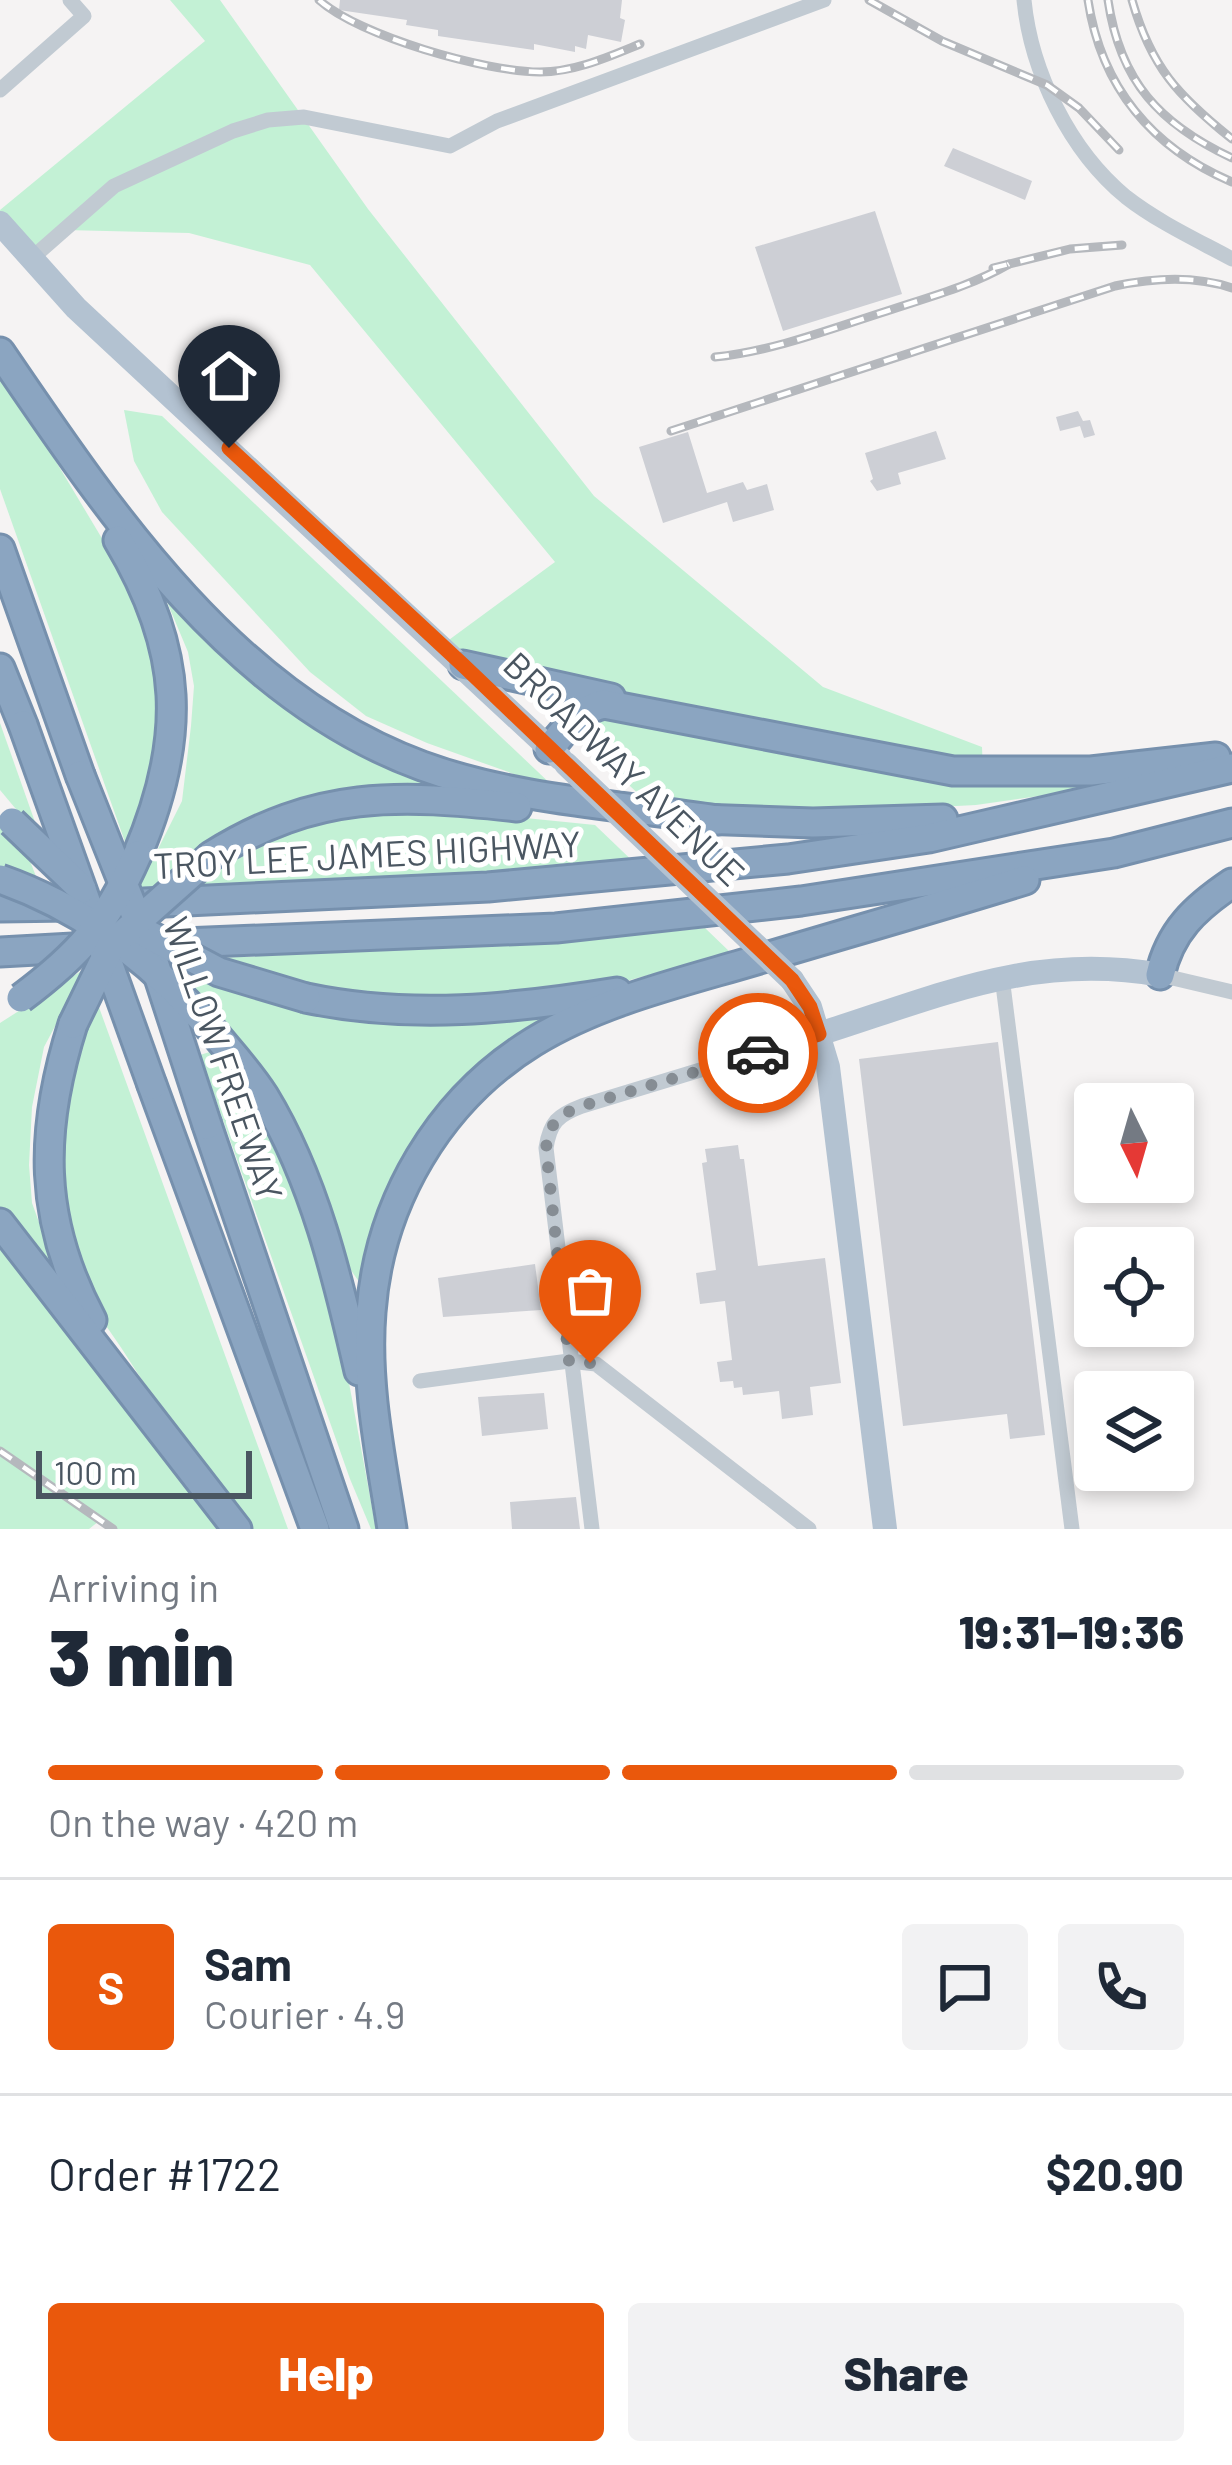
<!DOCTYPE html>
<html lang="en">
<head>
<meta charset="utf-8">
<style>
  :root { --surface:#fff; --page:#f2f2f3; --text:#1f2937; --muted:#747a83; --line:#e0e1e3; --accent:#ea580c }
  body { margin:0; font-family:Barlow,sans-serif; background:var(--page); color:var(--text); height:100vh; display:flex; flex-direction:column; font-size:45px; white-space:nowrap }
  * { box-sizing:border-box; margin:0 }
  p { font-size:39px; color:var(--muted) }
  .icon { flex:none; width:66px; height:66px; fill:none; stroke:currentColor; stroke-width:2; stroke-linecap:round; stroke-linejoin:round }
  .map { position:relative; height:1529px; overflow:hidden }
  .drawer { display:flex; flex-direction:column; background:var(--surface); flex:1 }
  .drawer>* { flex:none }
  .needle { width:78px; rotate:175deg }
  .controls { position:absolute; left:1074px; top:1083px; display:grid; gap:24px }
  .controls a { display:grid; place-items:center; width:120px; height:120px; border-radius:12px; background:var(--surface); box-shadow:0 6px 18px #0003; font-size:60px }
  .scale { position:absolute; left:36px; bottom:30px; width:216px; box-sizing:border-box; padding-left:12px; border:6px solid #4a5661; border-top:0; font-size:33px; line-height:42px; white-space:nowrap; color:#4a5661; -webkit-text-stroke:9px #fff; paint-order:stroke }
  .pin { position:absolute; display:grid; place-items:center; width:102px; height:102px; color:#fff; margin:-123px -51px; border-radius:50% 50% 50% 0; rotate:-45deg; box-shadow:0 0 12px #0007 }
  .pin .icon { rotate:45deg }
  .courier { position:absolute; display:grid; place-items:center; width:120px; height:120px; margin:-60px; border:9px solid #ea580c; border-radius:50%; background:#fff; color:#222; box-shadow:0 3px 15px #0007 }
  .headline em { font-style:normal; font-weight:800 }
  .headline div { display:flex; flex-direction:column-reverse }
  .headline { display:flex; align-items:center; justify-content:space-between; height:204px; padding:0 48px }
  h1 { font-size:78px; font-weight:800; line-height:90px }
  .bar { display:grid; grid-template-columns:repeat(4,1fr); gap:18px 12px; align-content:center; height:144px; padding:0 48px }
  .bar i { height:15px; border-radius:9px; background:var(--line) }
  .bar .selected { background:var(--accent) }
  .bar p { grid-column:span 4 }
  .line { display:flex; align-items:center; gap:30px; padding:0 48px; border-top:3px solid var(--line) }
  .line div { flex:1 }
  .round { display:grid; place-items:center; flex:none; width:126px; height:126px; border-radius:12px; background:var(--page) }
  .primary-button { display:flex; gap:24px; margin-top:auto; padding:24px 48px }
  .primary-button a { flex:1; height:138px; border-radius:12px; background:var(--accent); color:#fff; font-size:48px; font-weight:800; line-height:138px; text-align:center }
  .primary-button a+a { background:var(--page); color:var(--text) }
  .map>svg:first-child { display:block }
  .green { fill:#c3f1d5 }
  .building { fill:#cdcfd5 }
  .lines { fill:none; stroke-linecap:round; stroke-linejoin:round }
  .motorway-casing { stroke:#7690ad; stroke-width:33 }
  .minor { stroke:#c1cad2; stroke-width:15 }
  .primary { stroke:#b3c2d1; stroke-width:24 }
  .motorway { stroke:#8ba5c1; stroke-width:27 }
  .rail-casing { stroke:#b5b8bd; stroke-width:9 }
  .rail { stroke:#fff; stroke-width:4.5; stroke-dasharray:14; stroke-linecap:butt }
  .motorway-bridge-casing { stroke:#7690ad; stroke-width:33; stroke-linecap:butt }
  .primary-bridge { stroke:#b3c2d1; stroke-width:24 }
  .motorway-bridge { stroke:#8ba5c1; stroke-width:27 }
  .done { stroke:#868d94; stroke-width:12; stroke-dasharray:0 21.6 }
  .route { stroke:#ea580c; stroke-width:15 }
  .labels { text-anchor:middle; stroke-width:10; stroke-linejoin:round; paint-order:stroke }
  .street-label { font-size:36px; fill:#4a5661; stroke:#fff }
</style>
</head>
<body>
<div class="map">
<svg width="1232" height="1529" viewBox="0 0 1232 1529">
  <rect width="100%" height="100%" fill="#f5f3f3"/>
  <g class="green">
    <polygon points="170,0 220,0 368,209 594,496 823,687 982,747 983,773 604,696 442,645 555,562 310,265 189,233 65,230 31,259 0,223 0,210 205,41"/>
    <polygon points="0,368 149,617 166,727 130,856 0,489"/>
    <polygon points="124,410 162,416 556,789 427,743 366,716 310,672 162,512 134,461"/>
    <polygon points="170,596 454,790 272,811 226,832 144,893 140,885 182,801 191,726 194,686 188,652 165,597"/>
    <polygon points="595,712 976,784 1088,783 1088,789 976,805 820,813 644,799 576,736"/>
    <polygon points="0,723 41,839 0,790"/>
    <path d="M454 811 595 825 643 871 179 895C273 824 338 812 454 811Z"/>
    <polygon points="0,823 30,861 39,884 0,867"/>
    <polygon points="705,928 731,953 615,984 492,1001 326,993 217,958 574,941"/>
    <polygon points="86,968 44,1047 32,1107 29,1165 32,1203 61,1283 0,1210 0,1023"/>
    <polygon points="199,974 305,1009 396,1023 554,1012 554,1022 489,1061 362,1286 341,1256 202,1003 185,981"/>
    <path d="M96 999 288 1529H250C206 1470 161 1411 122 1349 110 1331 96 1313 88 1294 49 1197 55 1093 96 999Z"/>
    <polygon points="216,1050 239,1072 270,1136 300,1204 335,1307 376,1529 371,1529 350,1479 200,1055"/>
    <polygon points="0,1223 237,1529 113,1529 99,1521 89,1529 0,1529"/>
  </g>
  <g class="building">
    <polygon points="340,0 622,0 620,18 625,20 621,42 588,35 586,49 575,46 575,52 534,44 534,50 438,36 438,30 406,25 407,20 339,10"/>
    <polygon points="953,148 1032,181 1025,200 944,166"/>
    <polygon points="875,211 902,294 783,331 755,247"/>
    <polygon points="1078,411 1083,421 1090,420 1095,435 1084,438 1080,426 1060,431 1056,417"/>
    <polygon points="936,431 946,459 898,473 901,484 877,491 870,481 873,479 865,453"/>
    <polygon points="688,432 707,493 743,482 747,490 767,484 774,510 733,522 727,502 663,523 639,447"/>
    <polygon points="998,1042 1045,1435 1010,1439 1007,1414 903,1426 859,1059"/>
    <polygon points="738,1145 740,1159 744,1159 758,1266 825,1258 841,1383 810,1387 813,1415 782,1419 779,1391 743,1395 742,1387 734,1388 733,1381 720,1382 717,1362 732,1360 725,1301 700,1304 696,1273 716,1270 702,1163 707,1162 705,1149"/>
    <polygon points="535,1264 541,1310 443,1317 438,1278"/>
    <polygon points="544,1393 548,1429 482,1436 478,1397"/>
    <polygon points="576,1497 580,1529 512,1529 510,1502"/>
  </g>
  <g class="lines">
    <defs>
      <g id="motorway">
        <path d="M0 352C109 512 232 697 422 766 515 800 620 805 718 820"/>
        <path d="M118 540C184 650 187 738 137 855"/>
        <polyline points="0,549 80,775"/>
        <polyline points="463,665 611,698"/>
        <polyline points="0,668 23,725"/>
        <path d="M549 749C565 730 579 709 604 704L953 771H1091L1216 757"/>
        <polyline points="699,819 813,823 943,819"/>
        <path d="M211 856C316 790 398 794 517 807"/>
        <polyline points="144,903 488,887 788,859 929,838 1232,768"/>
        <polyline points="0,907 69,906"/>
        <polyline points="159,944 556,928 801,901 1114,853 1232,823"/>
        <polyline points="0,952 91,947"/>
        <path d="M1160 975C1170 931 1195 908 1232 883"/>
        <path d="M306 998C410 1020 513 1009 617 992"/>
        <path d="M73 1024C39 1131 38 1219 92 1320"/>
        <path d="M211 1029C229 1051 249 1072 264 1096 314 1178 338 1279 359 1371"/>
        <polyline points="152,1085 315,1529"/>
        <polyline points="207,1125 344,1529"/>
        <polyline points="0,1223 237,1529"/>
        <path d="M392 1529C381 1458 365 1384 371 1312 379 1202 439 1100 533 1042 601 1000 687 981 763 958 850 932 938 907 1025 880"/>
      </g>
    </defs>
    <use href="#motorway" class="motorway-casing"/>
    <g class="minor">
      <path d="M1024 0C1031 72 1070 151 1126 197 1158 222 1197 240 1232 259"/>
      <polyline points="0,90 84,16 70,0"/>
      <polyline points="31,259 114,186 233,131 268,120 304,117 450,146 497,121 824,0"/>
      <polyline points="1160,975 1232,992"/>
      <polyline points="1002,977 1072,1529"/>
      <polyline points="420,1381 569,1361 596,1364 809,1529"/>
      <path d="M592 1529 546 1148C550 1122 558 1115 582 1106L819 1034"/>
    </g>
    <g class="primary">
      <polyline points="0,223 76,308 560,758"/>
      <polyline points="792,980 810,1007 828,1067 885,1529"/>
      <path d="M819 1034C937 997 1033 952 1160 975"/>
    </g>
    <use href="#motorway" class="motorway"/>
    <defs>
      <g id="rail">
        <path d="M319 0C359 36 486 72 540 72 575 72 608 57 640 44"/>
        <polyline points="869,0 942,41 1047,85 1079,108 1119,150"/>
        <path d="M1088 0C1101 87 1152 148 1232 182"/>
        <path d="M1108 0C1120 82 1160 124 1232 158"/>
        <path d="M1132 0C1151 67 1178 96 1232 139"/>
        <polyline points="993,268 1070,249 1122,245"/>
        <path d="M715 357C774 351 830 329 887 311 929 297 971 286 1009 264"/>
        <path d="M671 431 1115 286C1153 278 1194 275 1232 288"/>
        <polyline points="0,1451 113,1529"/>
      </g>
    </defs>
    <use href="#rail" class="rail-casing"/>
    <use href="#rail" class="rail"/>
    <defs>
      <g id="motorway-bridge">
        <polyline points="23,725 152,1085"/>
        <polyline points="80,775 152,956 207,1125"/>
        <polyline points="12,822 82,889"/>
        <path d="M0 879C83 908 154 963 211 1029"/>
        <polyline points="138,929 219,972 306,998"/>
        <path d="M21 998C80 954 107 923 137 855"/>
        <polyline points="73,1024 112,944 211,856"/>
      </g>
    </defs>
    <use href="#motorway-bridge" class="motorway-bridge-casing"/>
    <polyline class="primary-bridge" points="566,764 792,980"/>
    <use href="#motorway-bridge" class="motorway-bridge"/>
  </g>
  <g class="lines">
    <path class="done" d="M590 1363 569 1361 546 1148C550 1122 558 1115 582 1106L758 1053"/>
    <polyline class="route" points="229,448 463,665 792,980 810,1007 819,1034 758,1053"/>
  </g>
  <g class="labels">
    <g class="street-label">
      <text transform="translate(624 769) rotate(44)" y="13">BROADWAY AVENUE</text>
      <text transform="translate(367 855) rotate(-3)" y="13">TROY LEE JAMES HIGHWAY</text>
      <text transform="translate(223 1059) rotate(71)" y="13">WILLOW FREEWAY</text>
    </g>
  </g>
</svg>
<div class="controls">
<a><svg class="needle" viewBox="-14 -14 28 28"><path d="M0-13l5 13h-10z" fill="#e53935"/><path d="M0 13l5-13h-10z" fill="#747a83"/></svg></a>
<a><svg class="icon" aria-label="locate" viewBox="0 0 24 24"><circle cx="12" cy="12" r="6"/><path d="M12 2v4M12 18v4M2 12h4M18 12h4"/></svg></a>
<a><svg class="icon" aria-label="layers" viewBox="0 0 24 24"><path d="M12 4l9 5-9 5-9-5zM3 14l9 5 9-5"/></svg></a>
</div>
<div class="scale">100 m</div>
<div class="pin" style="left:590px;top:1363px;background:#ea580c"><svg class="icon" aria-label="bag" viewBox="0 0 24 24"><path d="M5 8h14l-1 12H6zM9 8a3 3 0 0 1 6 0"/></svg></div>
<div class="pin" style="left:229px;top:448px;background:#1f2937"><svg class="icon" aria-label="home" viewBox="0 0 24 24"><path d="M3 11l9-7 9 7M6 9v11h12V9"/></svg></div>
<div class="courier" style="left:758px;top:1053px"><svg class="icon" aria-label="car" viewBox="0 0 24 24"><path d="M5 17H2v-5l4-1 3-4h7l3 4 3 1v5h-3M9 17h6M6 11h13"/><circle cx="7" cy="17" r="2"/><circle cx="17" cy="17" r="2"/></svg></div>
</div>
<section class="drawer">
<div class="headline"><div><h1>3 min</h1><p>Arriving in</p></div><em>19:31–19:36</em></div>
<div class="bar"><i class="selected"></i><i class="selected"></i><i class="selected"></i><i></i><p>On the way · 420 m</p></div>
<div class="line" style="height:216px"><b class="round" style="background:var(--accent);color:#fff">S</b><div><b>Sam</b><p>Courier · 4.9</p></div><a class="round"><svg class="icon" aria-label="chat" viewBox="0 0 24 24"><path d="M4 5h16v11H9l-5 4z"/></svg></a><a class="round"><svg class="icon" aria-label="phone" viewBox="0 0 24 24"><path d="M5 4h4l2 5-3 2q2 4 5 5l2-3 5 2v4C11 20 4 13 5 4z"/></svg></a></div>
<div class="line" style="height:156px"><div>Order #1722</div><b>$20.90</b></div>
<div class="primary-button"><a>Help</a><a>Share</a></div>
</section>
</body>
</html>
